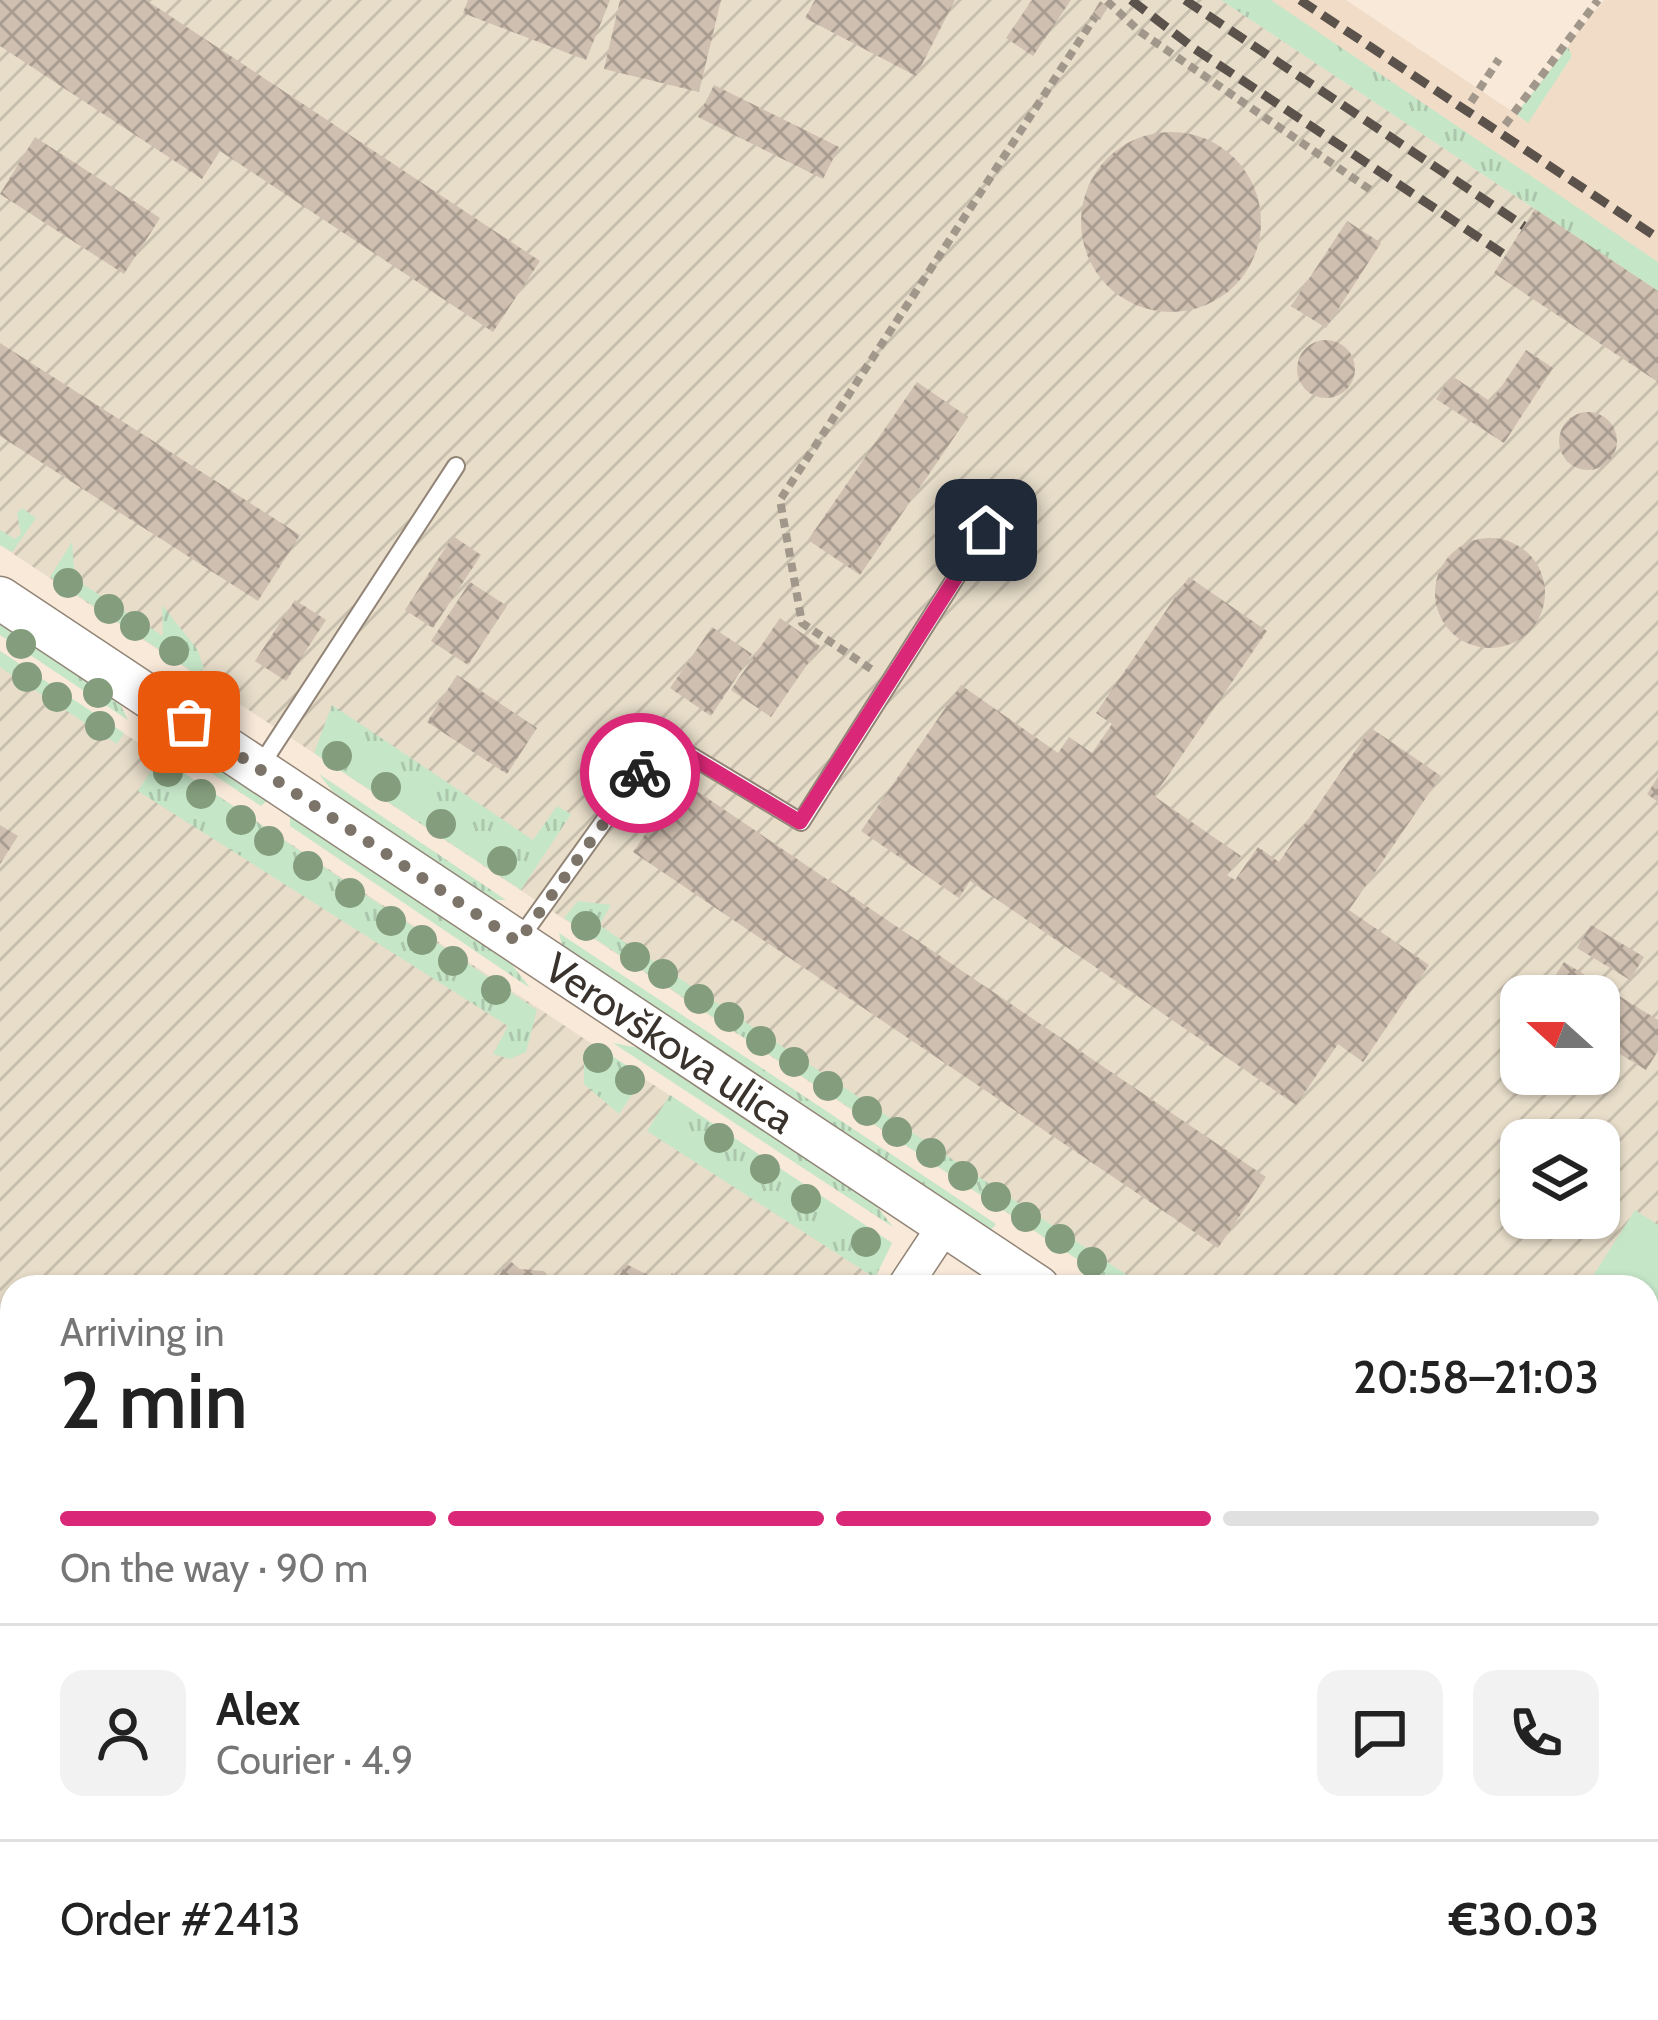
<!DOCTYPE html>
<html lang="en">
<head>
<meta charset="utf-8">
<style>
  :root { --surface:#fff; --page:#f2f2f2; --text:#222; --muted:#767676; --line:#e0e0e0; --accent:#db2777 }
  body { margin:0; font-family:Cabin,sans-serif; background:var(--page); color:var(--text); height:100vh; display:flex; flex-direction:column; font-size:45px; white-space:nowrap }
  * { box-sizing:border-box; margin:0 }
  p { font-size:39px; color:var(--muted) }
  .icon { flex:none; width:66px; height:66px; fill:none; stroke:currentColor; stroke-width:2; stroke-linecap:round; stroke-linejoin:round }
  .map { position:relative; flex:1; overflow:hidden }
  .sheet { position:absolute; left:0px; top:1275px; width:1659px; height:747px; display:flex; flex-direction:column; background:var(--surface); border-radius:36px 36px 0 0; box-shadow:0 3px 9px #0004 }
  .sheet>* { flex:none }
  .needle { width:78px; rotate:291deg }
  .buttons { position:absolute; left:1500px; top:975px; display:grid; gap:24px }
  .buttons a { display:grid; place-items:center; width:120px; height:120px; border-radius:24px; background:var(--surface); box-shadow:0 3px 9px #0004; font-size:60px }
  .pin { position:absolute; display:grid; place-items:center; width:102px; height:102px; color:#fff; margin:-51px; border-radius:24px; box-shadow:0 6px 18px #0006 }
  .courier { position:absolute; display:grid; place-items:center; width:120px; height:120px; margin:-60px; border:9px solid #db2777; border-radius:50%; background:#fff; color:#222; box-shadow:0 3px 15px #0007 }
  .summary em { font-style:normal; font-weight:600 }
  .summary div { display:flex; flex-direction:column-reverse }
  .summary { display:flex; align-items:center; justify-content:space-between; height:204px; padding:0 60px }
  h1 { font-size:78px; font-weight:600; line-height:90px }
  .bar { display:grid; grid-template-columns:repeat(4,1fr); gap:18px 12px; align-content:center; height:144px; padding:0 60px }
  .bar i { height:15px; border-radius:9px; background:var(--line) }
  .bar .selected { background:var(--accent) }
  .bar p { grid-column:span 4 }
  .line { display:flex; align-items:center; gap:30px; padding:0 60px; border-top:3px solid var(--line) }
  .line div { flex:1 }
  .round { display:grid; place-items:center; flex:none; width:126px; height:126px; border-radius:24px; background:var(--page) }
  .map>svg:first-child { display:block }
  .built { fill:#f1dcc7 }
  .industrial { fill:url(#industrial-furrows); fill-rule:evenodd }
  .grass { fill:url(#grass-tufts) }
  .pitch { fill:#c6e6c8 }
  .building { fill:url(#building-cross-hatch) }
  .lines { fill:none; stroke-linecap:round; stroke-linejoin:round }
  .service-casing { stroke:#928476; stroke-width:20 }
  .minor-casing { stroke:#928476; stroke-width:36 }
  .tertiary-casing { stroke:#928476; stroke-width:45 }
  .path { stroke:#a2978b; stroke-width:8; stroke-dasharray:9 6; stroke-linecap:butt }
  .service { stroke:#fff; stroke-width:16 }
  .minor { stroke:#fff; stroke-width:33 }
  .tertiary { stroke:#fff; stroke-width:42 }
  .rail { stroke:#5b524b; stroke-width:9; stroke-dasharray:18 9; stroke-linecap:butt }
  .tree { fill:#849d7c }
  .done { stroke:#7c7369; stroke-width:12; stroke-dasharray:0 21.6 }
  .route { stroke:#db2777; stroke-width:15 }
  .labels { text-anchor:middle; stroke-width:9; stroke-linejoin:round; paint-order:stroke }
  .street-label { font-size:42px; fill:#3a332d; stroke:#fef8f1 }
</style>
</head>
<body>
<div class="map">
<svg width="1658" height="2020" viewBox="0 0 1658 2020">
  <defs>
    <pattern id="industrial-furrows" width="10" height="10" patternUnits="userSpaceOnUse" patternTransform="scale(3)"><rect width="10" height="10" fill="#e7ddc9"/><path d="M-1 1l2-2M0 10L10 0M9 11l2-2" fill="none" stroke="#c7bead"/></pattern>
    <pattern id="grass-tufts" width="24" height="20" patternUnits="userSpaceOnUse" patternTransform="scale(3)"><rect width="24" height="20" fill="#c6e6c8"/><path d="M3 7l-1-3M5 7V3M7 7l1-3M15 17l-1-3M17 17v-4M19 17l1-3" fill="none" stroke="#abc6ac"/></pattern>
    <pattern id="building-cross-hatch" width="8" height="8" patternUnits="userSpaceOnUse" patternTransform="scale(3)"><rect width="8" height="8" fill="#cfbfb0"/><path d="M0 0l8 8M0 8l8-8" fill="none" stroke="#a99c90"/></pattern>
  </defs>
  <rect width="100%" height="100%" fill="#f8e9d9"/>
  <polygon class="built" points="1221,0 1346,0 1528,122 1572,56 1568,47 1576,34 1604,0 1658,0 1658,291"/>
  <g class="industrial">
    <path d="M0 0H1221L1658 291V1644L1647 1637V1287H1119L0 545ZM1521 996H1599V1074H1521ZM1521 1140H1599V1218H1521Z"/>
    <polygon points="0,651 892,1243 869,1287 12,1287 12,2010 547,2010 562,2020 0,2020"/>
  </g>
  <g class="grass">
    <polygon points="1221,0 1271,0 1658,262 1658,291"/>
    <polygon points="1568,47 1572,56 1528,123 1516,114"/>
    <polygon points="22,508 36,518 12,552 0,545 0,530 15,539 21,534 17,513"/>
    <polygon points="72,542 75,579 163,636 162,605 197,649 204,668 196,674 50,577"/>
    <polygon points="0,622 118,700 128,720 0,635"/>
    <polygon points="0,651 124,733 117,744 0,667"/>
    <polygon points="332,705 533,840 557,806 571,814 521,890 314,753"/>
    <polygon points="173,748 191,749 268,800 261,806"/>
    <polygon points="160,757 537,1010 526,1052 510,1059 493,1054 508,1026 138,791"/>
    <polygon points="319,774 506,900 494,900 333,792"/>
    <polygon points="290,815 509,961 530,988 290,826"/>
    <polygon points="578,901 611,905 599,925 1145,1287 1119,1287 564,918"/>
    <polygon points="559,933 996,1224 991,1230 562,945"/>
    <polygon points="613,1043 644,1049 872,1200 893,1227"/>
    <polygon points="597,1046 644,1077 619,1114 584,1084 584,1061"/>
    <polygon points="670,1095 892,1243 875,1278 647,1131"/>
  </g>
  <polygon class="pitch" points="1635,1210 1658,1225 1658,1469 1647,1461 1647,1287 1586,1287"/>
  <g class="building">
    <polygon points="0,0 146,0 540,261 493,332 220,151 202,179 0,46"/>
    <polygon points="468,0 610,0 586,60 463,13"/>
    <polygon points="620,0 721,0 699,92 604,69"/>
    <polygon points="815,0 955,0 916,76 805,18"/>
    <polygon points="1032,0 1071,0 1033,56 1006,38"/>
    <polygon points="1100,1 1108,7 1100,20 1092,15"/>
    <polygon points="714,85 839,147 823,179 698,117"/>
    <circle cx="1171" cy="222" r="90"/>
    <polygon points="35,137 160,218 124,274 0,194"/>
    <polygon points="1535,209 1658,291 1658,382 1494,273"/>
    <polygon points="1347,221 1381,243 1326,328 1291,306"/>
    <circle cx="1326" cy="369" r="29"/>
    <polygon points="0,343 300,535 258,601 0,436"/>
    <polygon points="1526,350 1553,368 1504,443 1436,399 1452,376 1491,402"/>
    <polygon points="917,382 968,417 860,575 808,540"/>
    <circle cx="1588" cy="441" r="29"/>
    <polygon points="453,536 481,555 433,628 405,610"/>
    <circle cx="1490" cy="593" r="55"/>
    <polygon points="1189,577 1267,631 1154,796 1241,856 1227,875 1235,880 1258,847 1279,862 1371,728 1441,776 1349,910 1429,965 1363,1062 1338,1044 1296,1105 970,881 959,898 861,831 961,685 1058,753 1069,737 1092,753 1112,724 1096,713"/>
    <polygon points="470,582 507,606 468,665 431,641"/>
    <polygon points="295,600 326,620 286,681 255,661"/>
    <polygon points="780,618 820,646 771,717 731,690"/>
    <polygon points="712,627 752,654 711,716 670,688"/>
    <polygon points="457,675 537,728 507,774 427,722"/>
    <polygon points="1658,777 1658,802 1647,794"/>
    <polygon points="682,781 1266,1177 1218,1248 633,852"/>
    <polygon points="0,825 18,836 0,864"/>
    <polygon points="1591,925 1644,957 1630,980 1577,948"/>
    <polygon points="1564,962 1658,1020 1658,1051 1646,1070 1599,1041 1599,996 1542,996"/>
    <polygon points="509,1260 520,1269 544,1271 558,1287 491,1287"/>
    <polygon points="626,1264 666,1284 672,1273 681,1287 612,1287"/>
    <polygon points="1647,1820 1658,1828 1658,1856 1647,1872"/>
    <polygon points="1658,1932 1658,1977 1647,1970 1647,1950"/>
    <polygon points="1647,1987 1658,1994 1658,2020 1586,2020 1593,2010 1647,2010"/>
    <polygon points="834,2010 865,2010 880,2020 828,2020"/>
    <polygon points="1313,2010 1379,2010 1373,2020 1329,2020"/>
  </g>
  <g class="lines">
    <defs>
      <g id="service">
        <polyline points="259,768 456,466"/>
        <polyline points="518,941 663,739 801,822 986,530"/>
        <polyline points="1647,1654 1658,1638"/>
        <polyline points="897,2010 912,2020"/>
      </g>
      <g id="minor">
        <polyline points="904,1287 945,1225"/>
        <polyline points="1506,2010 1521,2020"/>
      </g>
      <g id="tertiary">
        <path id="s1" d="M0 598 1038 1287"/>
        <polyline points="1647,1689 1658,1696"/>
      </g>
    </defs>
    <use href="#service" class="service-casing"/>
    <use href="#minor" class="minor-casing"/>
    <use href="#tertiary" class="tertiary-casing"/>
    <g class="path">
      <polyline points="1107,1 1139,31 1375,193"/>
      <polyline points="1471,102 1499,59"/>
      <polyline points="1505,125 1598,0"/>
      <polyline points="871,669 802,623 780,500 1095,17"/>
      <polyline points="360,2020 367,2010"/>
    </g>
    <use href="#service" class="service"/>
    <use href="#minor" class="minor"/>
    <use href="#tertiary" class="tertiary"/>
    <g class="rail">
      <polyline points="1131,0 1195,49 1505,255"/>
      <polyline points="1185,0 1524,226"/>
      <polyline points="1300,0 1658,238"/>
    </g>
  </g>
  <g class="tree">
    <circle cx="68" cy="583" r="15"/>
    <circle cx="109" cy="609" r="15"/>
    <circle cx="135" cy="626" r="15"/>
    <circle cx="21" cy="644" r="15"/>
    <circle cx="174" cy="651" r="15"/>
    <circle cx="27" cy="677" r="15"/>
    <circle cx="98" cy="693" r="15"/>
    <circle cx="57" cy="697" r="15"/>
    <circle cx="100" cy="726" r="15"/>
    <circle cx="337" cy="756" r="15"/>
    <circle cx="168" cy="772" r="15"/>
    <circle cx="386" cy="787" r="15"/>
    <circle cx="201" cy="794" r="15"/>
    <circle cx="241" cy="820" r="15"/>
    <circle cx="441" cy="824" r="15"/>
    <circle cx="269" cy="841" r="15"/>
    <circle cx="502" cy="861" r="15"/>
    <circle cx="308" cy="866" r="15"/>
    <circle cx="350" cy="893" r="15"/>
    <circle cx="391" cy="921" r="15"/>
    <circle cx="586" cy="926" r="15"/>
    <circle cx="422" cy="940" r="15"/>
    <circle cx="635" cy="957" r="15"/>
    <circle cx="453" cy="961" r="15"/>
    <circle cx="663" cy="974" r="15"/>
    <circle cx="496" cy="990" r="15"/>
    <circle cx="699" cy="999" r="15"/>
    <circle cx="729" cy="1017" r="15"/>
    <circle cx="761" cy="1041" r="15"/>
    <circle cx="598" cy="1058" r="15"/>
    <circle cx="794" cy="1062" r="15"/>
    <circle cx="630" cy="1080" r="15"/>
    <circle cx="828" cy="1086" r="15"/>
    <circle cx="867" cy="1111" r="15"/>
    <circle cx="897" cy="1132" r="15"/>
    <circle cx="719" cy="1138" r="15"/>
    <circle cx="931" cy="1153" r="15"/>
    <circle cx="765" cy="1169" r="15"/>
    <circle cx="963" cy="1176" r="15"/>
    <circle cx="996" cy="1197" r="15"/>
    <circle cx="806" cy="1199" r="15"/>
    <circle cx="1026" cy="1217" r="15"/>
    <circle cx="1060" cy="1239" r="15"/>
    <circle cx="866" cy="1242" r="15"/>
    <circle cx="1092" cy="1262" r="15"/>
  </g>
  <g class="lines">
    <polyline class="done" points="189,722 518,942 640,773"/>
    <polyline class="route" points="640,773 663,740 800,822 986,530"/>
  </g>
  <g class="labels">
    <g class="street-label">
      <text dy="15" stroke="none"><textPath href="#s1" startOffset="804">Verovškova ulica</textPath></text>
    </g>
  </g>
</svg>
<div class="buttons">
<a><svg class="needle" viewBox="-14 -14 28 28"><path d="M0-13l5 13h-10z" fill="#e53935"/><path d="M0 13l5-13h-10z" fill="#767676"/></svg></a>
<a><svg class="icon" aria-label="layers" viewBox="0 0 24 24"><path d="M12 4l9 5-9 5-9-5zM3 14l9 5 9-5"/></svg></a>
</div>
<div class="pin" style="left:189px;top:722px;background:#ea580c"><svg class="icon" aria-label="bag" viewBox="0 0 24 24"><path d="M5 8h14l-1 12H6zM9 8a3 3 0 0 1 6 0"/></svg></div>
<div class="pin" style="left:986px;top:530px;background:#1f2937"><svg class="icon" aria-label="home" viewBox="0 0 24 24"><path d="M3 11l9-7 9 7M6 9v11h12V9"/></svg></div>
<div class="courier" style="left:640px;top:773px"><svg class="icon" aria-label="bike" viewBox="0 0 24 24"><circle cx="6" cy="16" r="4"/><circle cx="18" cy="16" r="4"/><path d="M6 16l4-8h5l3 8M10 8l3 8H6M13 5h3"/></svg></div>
<section class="sheet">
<div class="summary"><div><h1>2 min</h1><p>Arriving in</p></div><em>20:58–21:03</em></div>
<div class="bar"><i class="selected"></i><i class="selected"></i><i class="selected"></i><i></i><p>On the way · 90 m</p></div>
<div class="line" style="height:216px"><a class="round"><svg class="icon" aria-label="person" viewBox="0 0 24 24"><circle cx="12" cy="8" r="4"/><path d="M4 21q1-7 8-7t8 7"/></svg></a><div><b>Alex</b><p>Courier · 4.9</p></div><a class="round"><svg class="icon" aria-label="chat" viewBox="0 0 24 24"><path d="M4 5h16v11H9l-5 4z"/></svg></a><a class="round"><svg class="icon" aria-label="phone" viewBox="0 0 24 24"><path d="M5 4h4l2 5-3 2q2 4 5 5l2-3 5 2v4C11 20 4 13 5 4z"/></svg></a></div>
<div class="line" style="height:156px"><div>Order #2413</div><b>€30.03</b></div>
</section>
</div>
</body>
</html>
